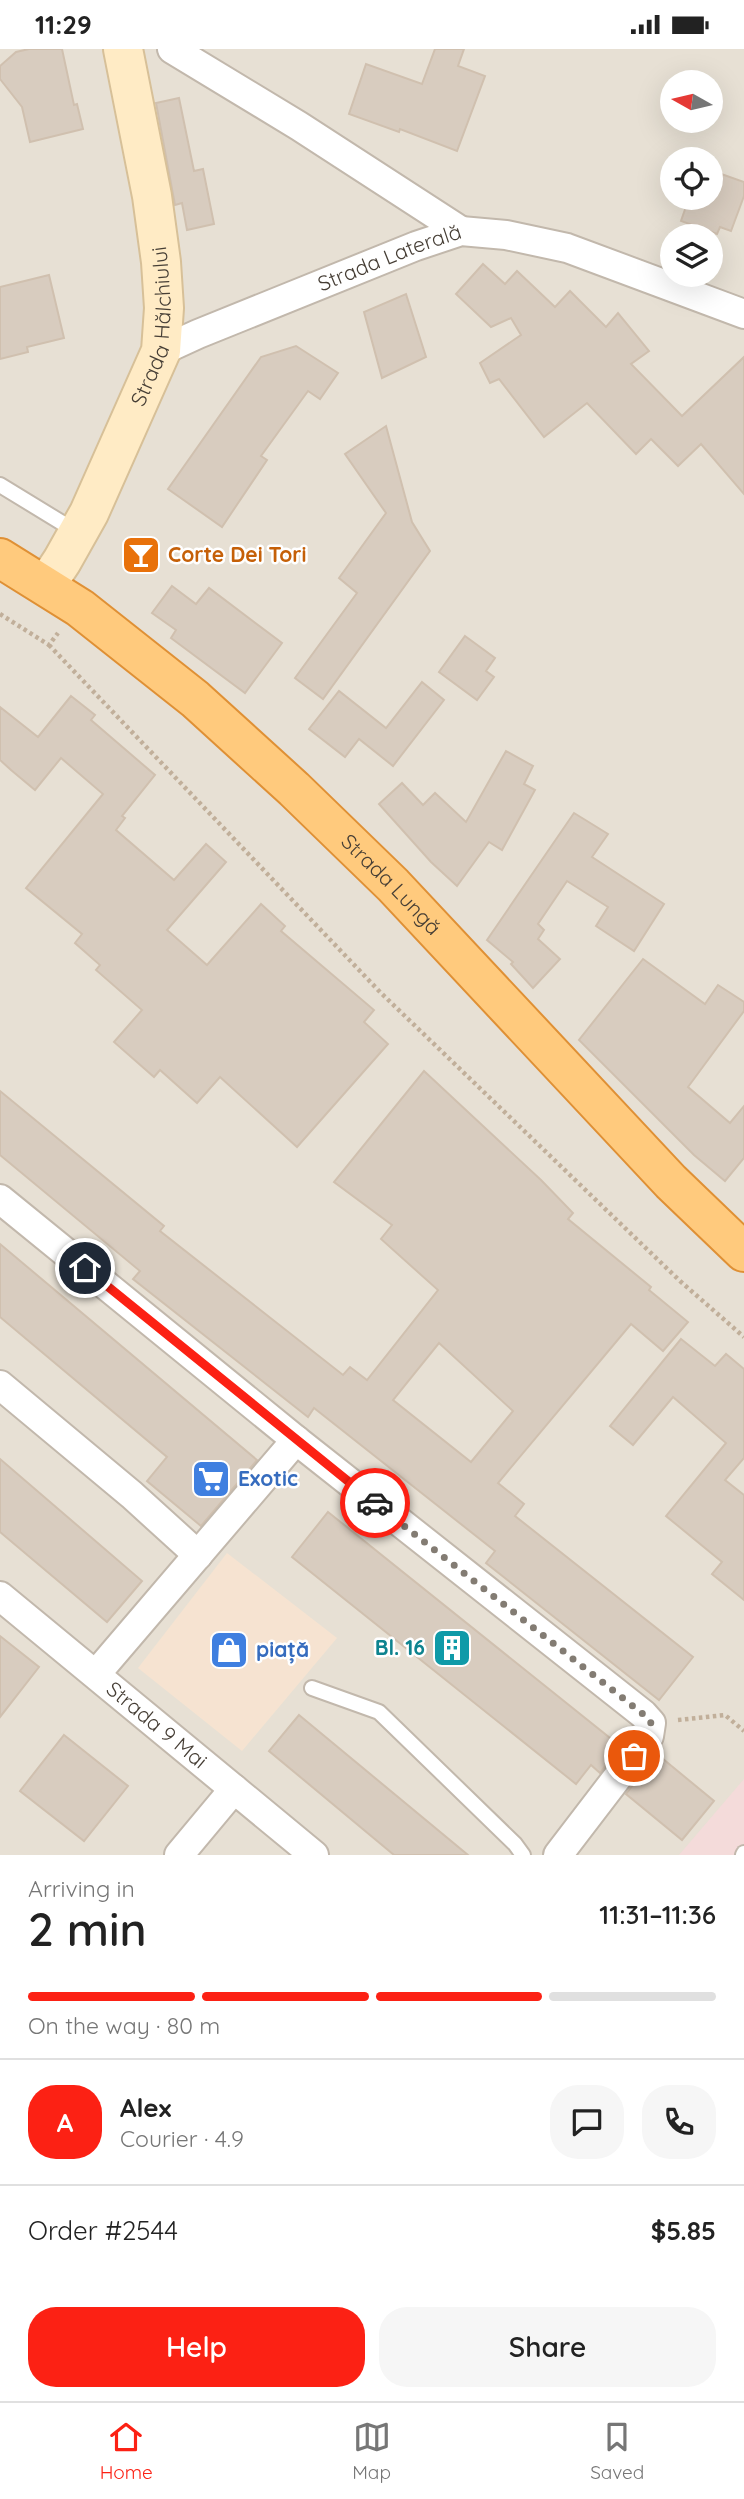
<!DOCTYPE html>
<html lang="en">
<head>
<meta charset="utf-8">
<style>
  :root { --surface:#fff; --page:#f6f6f6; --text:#222; --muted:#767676; --line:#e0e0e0; --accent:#fc2114 }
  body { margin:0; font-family:Quicksand,sans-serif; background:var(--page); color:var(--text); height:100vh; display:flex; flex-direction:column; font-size:26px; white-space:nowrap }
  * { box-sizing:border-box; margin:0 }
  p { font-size:23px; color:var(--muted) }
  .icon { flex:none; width:38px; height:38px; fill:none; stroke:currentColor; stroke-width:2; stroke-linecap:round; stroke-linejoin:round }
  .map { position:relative; height:1806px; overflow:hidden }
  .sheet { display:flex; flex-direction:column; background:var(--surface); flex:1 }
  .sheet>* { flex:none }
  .needle { width:46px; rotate:278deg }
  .controls { position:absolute; left:660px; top:21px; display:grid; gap:14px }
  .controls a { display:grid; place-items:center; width:63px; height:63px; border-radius:50%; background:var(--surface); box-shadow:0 7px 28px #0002; font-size:35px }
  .pin { position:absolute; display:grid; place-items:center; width:60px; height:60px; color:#fff; margin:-30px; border:4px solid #fff; border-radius:50%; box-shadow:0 2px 7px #0007 }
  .courier { position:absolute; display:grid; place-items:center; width:70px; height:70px; margin:-35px; border:5px solid #fc2114; border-radius:50%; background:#fff; color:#222; box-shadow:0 2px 9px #0007 }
  .overview em { font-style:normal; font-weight:600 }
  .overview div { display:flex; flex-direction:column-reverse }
  .overview { display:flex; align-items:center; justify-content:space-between; height:119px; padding:0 28px }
  h1 { font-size:46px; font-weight:600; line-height:52px }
  .bar { display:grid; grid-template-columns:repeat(4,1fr); gap:10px 7px; align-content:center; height:84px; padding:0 28px }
  .bar i { height:9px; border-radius:5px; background:var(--line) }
  .bar .selected { background:var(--accent) }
  .bar p { grid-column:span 4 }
  .line { display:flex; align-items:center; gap:18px; padding:0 28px; border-top:2px solid var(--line) }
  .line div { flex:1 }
  .round { display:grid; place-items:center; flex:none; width:74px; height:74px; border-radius:28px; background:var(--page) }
  .action { display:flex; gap:14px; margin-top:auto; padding:14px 28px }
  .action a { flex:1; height:80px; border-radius:28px; background:var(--accent); color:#fff; font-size:28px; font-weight:600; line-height:80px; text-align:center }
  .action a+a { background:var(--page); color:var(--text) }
  .status { display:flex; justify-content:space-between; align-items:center; height:49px; padding:0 35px; background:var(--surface); direction:ltr }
  .status svg { height:19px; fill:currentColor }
  .menu { display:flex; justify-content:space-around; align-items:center; height:98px; border-top:2px solid var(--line); background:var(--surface); font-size:19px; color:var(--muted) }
  .menu a { display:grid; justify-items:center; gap:4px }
  .menu .selected { color:var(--accent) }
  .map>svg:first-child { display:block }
  .residential { fill:#e7e0d4; fill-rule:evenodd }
  .commercial { fill:#f6e3d1 }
  .medical { fill:#f4dbda }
  .building { fill:#d8ccbf; stroke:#d0c0af; stroke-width:2; fill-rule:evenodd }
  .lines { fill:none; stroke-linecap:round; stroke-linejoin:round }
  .service-casing { stroke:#c2b8ac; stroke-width:18 }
  .minor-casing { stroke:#c2b8ac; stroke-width:32 }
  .secondary-casing { stroke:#d7c098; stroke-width:42 }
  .trunk-casing { stroke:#df9035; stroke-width:42 }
  .path { stroke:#c1af9a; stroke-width:4.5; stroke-dasharray:3.5 3.5; stroke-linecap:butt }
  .service { stroke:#fff; stroke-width:14 }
  .minor { stroke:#fff; stroke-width:28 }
  .secondary { stroke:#ffebc5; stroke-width:38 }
  .trunk { stroke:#ffca7d; stroke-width:38 }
  .done { stroke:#837c73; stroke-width:7; stroke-dasharray:0 12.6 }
  .route { stroke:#fc2114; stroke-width:9 }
  .labels { text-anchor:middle; stroke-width:5; stroke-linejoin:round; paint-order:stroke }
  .street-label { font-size:21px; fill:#463e35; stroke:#fff }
  .food-label { font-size:21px; font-weight:bold; fill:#c56008; stroke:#fff; text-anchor:start }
  .shop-label { font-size:21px; font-weight:bold; fill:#366cbe; stroke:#fff; text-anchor:start }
  .culture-label { font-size:21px; font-weight:bold; fill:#0d838f; stroke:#fff; text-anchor:end }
</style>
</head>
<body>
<div class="status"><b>11:29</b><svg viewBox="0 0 49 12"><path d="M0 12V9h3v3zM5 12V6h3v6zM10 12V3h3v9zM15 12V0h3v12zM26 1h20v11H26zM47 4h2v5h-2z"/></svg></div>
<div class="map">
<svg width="744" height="1806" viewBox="0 0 744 1806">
  <rect width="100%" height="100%" fill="#f3eee6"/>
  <path class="residential" d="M0 0H744V1806H0ZM672 33H710V72H672ZM672 110H710V149H672ZM672 187H710V226H672Z"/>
  <polygon class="commercial" points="227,1504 337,1589 242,1702 138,1619"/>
  <polygon class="medical" points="744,1730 744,1806 679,1806"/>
  <g class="building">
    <polygon points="29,0 62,0 74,56 77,55 83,80 30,93 22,58 0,30 0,17 16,3"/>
    <polygon points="435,0 464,0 458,17 485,27 457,102 400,80 399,83 349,65 366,15 422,35"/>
    <polygon points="179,49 194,122 203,120 214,175 187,181 182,154 175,156 156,54"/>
    <polygon points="710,121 744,133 744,147 731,182 720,178 717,185 681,172 689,149 710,149"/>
    <polygon points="483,215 505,235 517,222 555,258 570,242 606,278 618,264 649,302 631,315 682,367 744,308 744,445 701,395 678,417 651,390 636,405 587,354 544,388 499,330 490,334 480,314 521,286 511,269 491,278 456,245"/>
    <polygon points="49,226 64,289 27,298 28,303 0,310 0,238"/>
    <polygon points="406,245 426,308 382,329 364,263"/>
    <polygon points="296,297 338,324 320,350 308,342 261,407 267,411 222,478 168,440 261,308"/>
    <polygon points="386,377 412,473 430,502 323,650 295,629 357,544 339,529 386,464 345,405"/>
    <polygon points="172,537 196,555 209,539 282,594 245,644 171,589 176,581 152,564"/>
    <polygon points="465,587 495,609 486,622 494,628 477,651 439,623"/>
    <polygon points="422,633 444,651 393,717 359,690 345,708 309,680 339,642 386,679"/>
    <polygon points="71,647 95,666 91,671 155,726 122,767 125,769 116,781 174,831 206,795 226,813 167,881 207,916 261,855 285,877 281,882 374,961 364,973 388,995 297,1098 220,1028 197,1054 160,1021 154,1028 114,993 142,961 96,921 100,916 75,894 82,885 26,839 103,745 61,709 35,741 11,721 0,711 0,658 38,688"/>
    <polygon points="506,702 533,717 524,735 535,741 502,801 489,793 457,837 431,813 379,755 402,734 423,756 435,744 466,773"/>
    <polygon points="574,764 608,785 592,808 664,855 634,902 596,877 608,858 567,832 538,875 544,881 538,890 560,910 533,939 511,915 513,913 487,891"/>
    <polygon points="643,910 705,955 718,936 744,953 744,962 688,1038 730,1074 744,1057 744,1109 725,1132 694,1106 579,991"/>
    <path d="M424 1022 541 1131 573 1164 568 1170 651 1238 649 1241 688 1273 663 1302 631 1275 498 1434 524 1455 515 1467 693 1608 659 1651 486 1514 495 1502 314 1359 308 1368 133 1230 140 1222 0 1106V1042L164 1177 160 1182 343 1326 350 1318 367 1331 438 1241 381 1190 392 1176 334 1133ZM439 1294 513 1362 471 1413 393 1351Z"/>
    <polygon points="0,1195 257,1411 201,1477 147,1432 167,1408 0,1268"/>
    <polygon points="681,1290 715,1317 726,1305 744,1320 744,1409 725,1431 744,1446 744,1551 712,1525 722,1513 666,1467 726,1394 673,1348 633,1396 610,1377"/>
    <polygon points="0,1410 142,1532 107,1573 0,1483"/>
    <polygon points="328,1463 620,1697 600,1724 591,1716 576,1735 292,1508"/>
    <polygon points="0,1587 39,1618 0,1668"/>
    <polygon points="299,1666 468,1806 394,1806 269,1702"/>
    <polygon points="64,1686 128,1737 84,1792 20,1742"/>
    <polygon points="657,1705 714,1752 682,1791 626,1745"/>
  </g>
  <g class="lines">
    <defs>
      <g id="service">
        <polyline points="0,436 77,483"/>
        <polyline points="312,1639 379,1663 515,1795 523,1806"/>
        <polyline points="743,1806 744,1804"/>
      </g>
      <g id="minor">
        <polyline points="172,0 299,77 461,182"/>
        <path id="s1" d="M161 302 198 285 416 197 461 182 506 186 567 199 744 265"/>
        <polyline points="0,1150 296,1391 643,1665 651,1674 649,1687 558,1806"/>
        <polyline points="0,1336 132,1446 198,1506"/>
        <path id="s2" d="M0 1547 314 1806"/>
        <polyline points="96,1625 296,1391"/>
        <polyline points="179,1806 234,1740"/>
      </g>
      <g id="secondary">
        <path id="s3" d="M46 536 62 512 89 464 161 302 164 259 161 213 152 147 123 0"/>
      </g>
      <g id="trunk">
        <path id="s4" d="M0 509 80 559 195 650 294 740 393 836 671 1133 744 1203"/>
      </g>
    </defs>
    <use href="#service" class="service-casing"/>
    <use href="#minor" class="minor-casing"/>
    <use href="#secondary" class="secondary-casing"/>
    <use href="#trunk" class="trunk-casing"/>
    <g class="path">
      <polyline points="0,565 49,596 58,584"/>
      <polyline points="49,596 380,943 680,1232 744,1288"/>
      <polyline points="678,1671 725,1666 744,1682"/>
    </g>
    <use href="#service" class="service"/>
    <use href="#minor" class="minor"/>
    <use href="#secondary" class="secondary"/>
    <use href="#trunk" class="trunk"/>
  </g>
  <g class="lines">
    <polyline class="done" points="375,1454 643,1665 651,1674 649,1687 634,1707"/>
    <polyline class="route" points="85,1219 375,1454"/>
  </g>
  <defs>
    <symbol id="bar-square" viewBox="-11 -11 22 22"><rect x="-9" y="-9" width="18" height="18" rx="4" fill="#e8710a" stroke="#fff"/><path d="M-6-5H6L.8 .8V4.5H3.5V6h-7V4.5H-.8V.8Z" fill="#fff"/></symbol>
    <symbol id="supermarket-square" viewBox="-11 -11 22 22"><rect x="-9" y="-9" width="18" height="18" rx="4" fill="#3f7fe0" stroke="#fff"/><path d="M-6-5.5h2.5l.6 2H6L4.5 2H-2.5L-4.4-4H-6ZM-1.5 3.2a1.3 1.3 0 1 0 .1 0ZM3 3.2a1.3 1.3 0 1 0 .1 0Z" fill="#fff"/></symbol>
    <symbol id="building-square" viewBox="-11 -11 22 22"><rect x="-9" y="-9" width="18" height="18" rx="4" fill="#0f9aa8" stroke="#fff"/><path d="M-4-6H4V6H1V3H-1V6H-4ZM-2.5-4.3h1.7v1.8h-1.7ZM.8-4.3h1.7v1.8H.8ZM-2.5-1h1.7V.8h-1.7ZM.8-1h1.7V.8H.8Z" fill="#fff"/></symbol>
    <symbol id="shop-square" viewBox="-11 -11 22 22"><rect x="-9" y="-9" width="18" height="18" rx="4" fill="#3f7fe0" stroke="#fff"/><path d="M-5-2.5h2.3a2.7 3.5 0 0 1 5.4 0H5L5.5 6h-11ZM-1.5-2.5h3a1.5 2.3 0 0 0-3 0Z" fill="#fff"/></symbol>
  </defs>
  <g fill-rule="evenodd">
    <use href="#bar-square" x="119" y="484" width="44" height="44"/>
    <use href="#supermarket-square" x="189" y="1408" width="44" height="44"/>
    <use href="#building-square" x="430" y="1577" width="44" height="44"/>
    <use href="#shop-square" x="207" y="1579" width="44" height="44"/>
  </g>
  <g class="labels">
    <g class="street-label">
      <text dy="7" stroke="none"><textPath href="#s1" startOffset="247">Strada Laterală</textPath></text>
      <text dy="7" stroke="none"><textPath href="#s3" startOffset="284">Strada Hălchiului</textPath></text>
      <text dy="7" stroke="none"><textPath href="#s4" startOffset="511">Strada Lungă</textPath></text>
      <text dy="7" stroke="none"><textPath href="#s2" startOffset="203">Strada 9 Mai</textPath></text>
    </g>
    <g class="food-label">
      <text x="168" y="513">Corte Dei Tori</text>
    </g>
    <g class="shop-label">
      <text x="238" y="1437">Exotic</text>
      <text x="256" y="1608">piață</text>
    </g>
    <g class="culture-label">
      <text x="425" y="1606">Bl. 16</text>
    </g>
  </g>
</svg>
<div class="controls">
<a><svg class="needle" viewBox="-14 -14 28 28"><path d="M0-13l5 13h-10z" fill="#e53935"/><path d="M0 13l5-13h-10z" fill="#767676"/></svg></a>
<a><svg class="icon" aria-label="locate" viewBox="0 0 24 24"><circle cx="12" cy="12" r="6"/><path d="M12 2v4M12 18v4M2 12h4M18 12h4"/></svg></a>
<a><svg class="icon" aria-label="layers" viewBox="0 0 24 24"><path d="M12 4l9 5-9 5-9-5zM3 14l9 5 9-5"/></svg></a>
</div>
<div class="pin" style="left:634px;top:1707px;background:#ea580c"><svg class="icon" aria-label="bag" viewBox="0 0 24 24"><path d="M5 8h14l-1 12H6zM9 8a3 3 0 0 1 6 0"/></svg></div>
<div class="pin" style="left:85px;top:1219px;background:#1f2937"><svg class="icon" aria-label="home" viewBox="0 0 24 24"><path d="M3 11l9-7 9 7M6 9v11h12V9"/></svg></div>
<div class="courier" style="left:375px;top:1454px"><svg class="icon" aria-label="car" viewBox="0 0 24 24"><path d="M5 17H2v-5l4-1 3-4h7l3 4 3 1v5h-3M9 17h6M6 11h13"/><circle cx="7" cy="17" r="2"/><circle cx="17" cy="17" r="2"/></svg></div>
</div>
<section class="sheet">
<div class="overview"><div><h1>2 min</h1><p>Arriving in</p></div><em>11:31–11:36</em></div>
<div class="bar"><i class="selected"></i><i class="selected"></i><i class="selected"></i><i></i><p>On the way · 80 m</p></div>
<div class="line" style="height:126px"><b class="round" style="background:var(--accent);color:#fff">A</b><div><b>Alex</b><p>Courier · 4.9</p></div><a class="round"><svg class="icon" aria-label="chat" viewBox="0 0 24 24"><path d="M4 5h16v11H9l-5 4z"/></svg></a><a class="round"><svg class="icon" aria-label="phone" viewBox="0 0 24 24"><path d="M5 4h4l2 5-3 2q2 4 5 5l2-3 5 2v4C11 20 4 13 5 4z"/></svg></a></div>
<div class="line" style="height:91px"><div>Order #2544</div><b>$5.85</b></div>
<div class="action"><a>Help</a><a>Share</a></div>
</section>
<nav class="menu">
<a class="selected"><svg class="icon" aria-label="home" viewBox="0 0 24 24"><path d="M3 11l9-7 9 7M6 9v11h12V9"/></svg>Home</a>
<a><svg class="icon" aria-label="map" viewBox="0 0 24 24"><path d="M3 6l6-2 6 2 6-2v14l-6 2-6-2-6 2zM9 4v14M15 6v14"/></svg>Map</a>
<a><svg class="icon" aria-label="saved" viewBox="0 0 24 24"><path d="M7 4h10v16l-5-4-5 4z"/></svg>Saved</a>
</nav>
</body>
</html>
